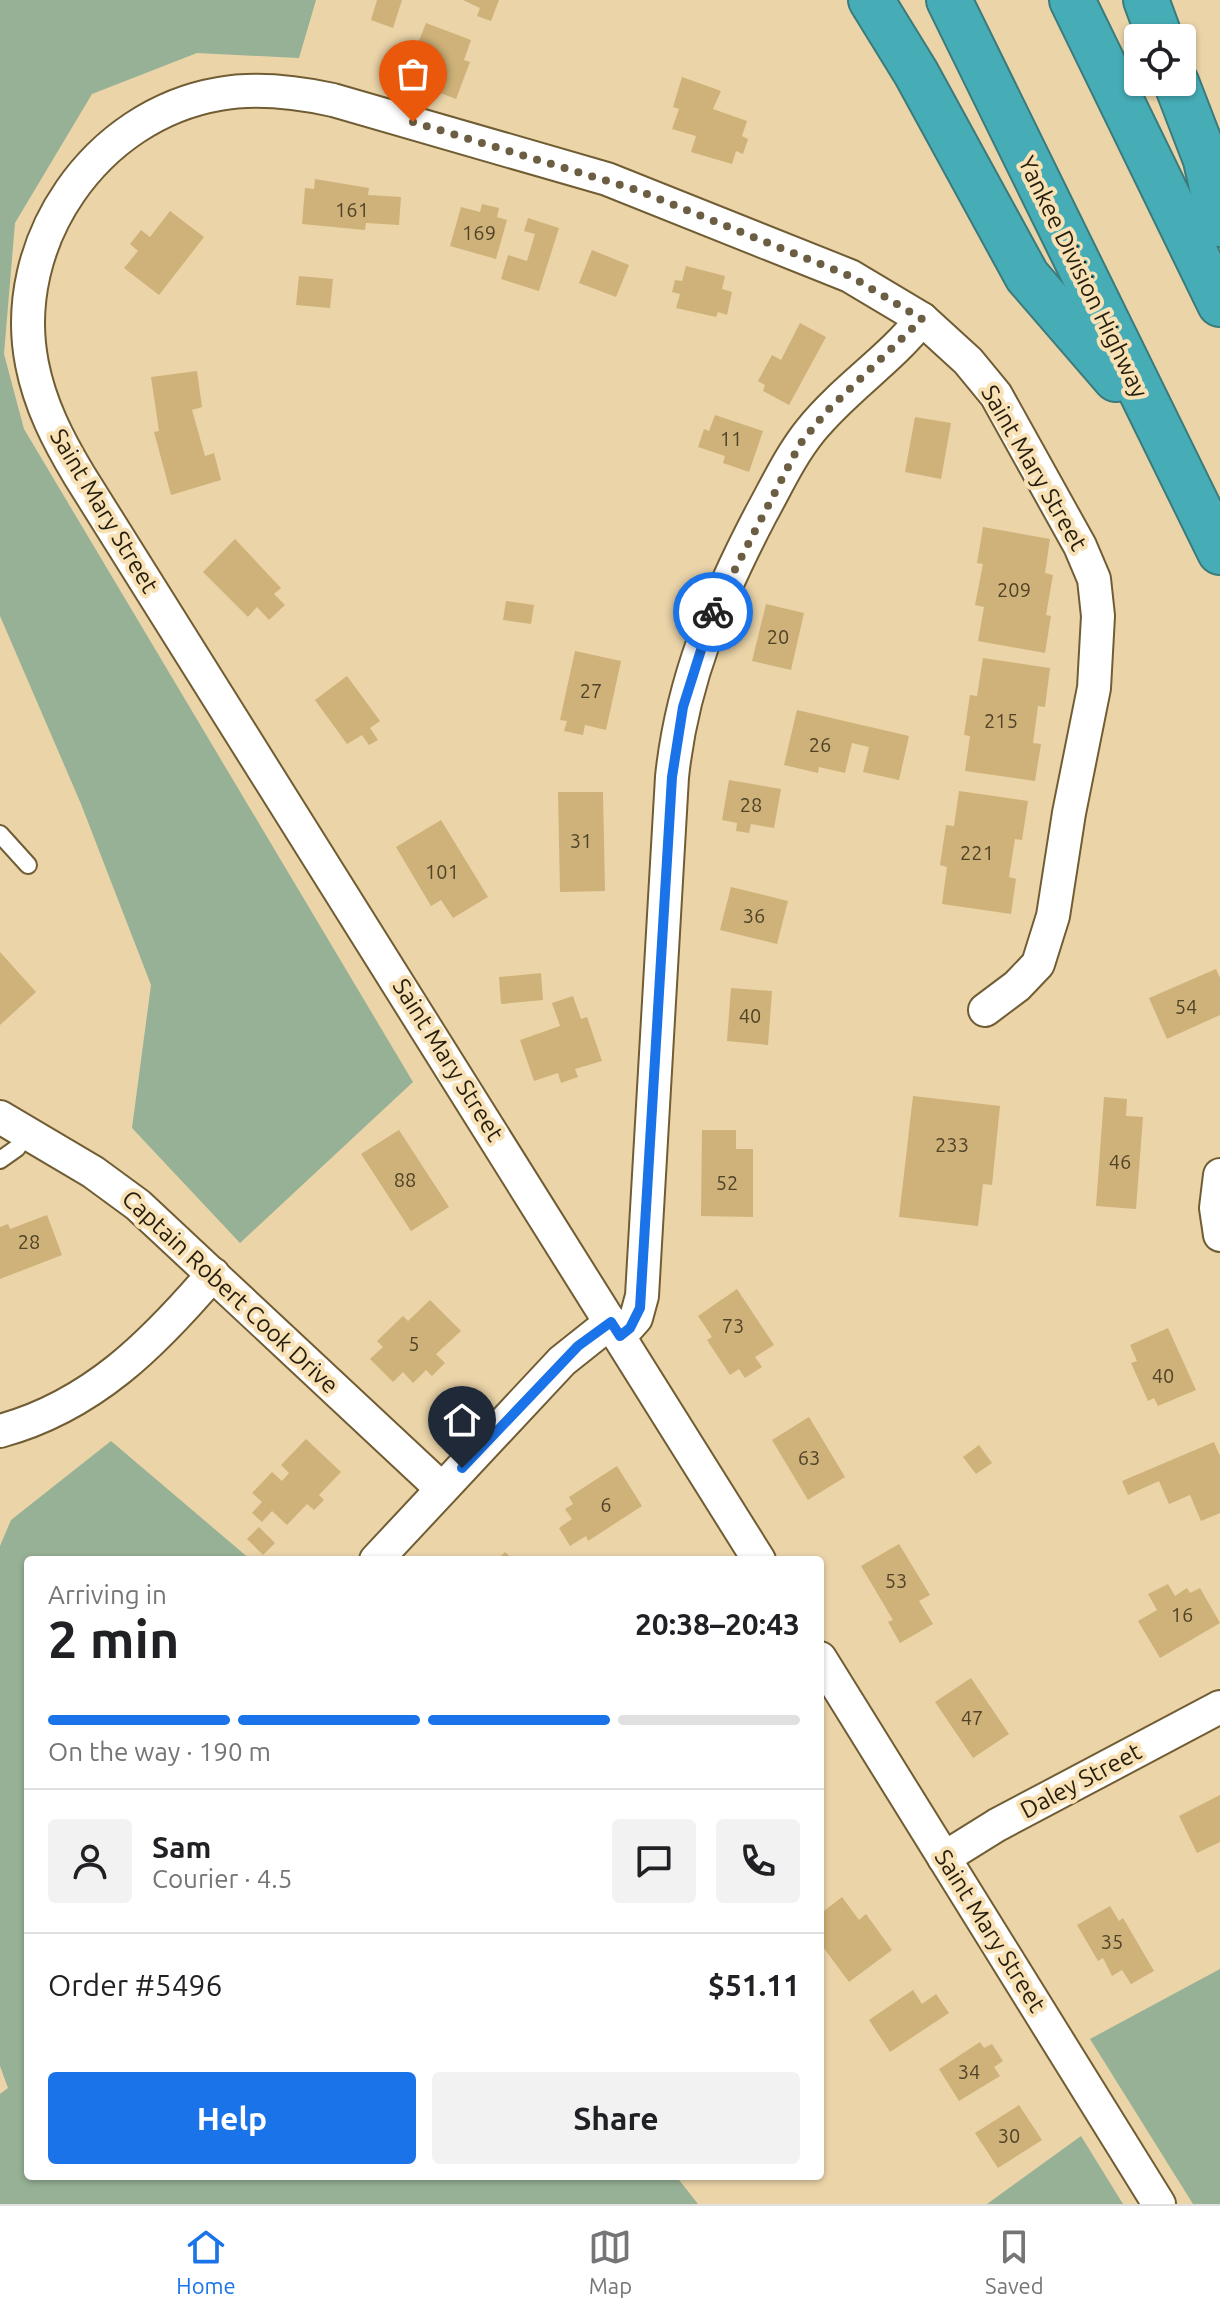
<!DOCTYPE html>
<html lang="en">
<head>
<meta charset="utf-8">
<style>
  :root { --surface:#fff; --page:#f2f2f2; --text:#202124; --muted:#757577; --line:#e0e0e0; --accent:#1a73e8 }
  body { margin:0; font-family:Ubuntu,sans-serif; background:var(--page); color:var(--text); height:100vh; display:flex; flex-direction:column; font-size:30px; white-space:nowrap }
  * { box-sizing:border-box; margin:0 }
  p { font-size:26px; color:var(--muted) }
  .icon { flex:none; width:44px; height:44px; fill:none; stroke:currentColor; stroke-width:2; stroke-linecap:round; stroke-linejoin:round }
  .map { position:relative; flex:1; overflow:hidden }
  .details { position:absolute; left:24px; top:1556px; width:800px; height:624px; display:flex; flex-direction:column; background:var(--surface); border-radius:8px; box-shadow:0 2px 6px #0004 }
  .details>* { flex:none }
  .controls { position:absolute; left:1124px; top:24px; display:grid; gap:16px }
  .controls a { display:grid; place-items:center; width:72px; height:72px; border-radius:8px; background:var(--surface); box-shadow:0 2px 6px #0004; font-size:40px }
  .pin { position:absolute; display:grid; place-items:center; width:68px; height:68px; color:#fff; margin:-82px -34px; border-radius:50% 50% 50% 0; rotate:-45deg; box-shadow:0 0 8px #0007 }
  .pin .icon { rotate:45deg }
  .courier { position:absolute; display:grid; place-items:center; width:80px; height:80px; margin:-40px; border:6px solid #1a73e8; border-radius:50%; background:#fff; color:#222; box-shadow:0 2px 10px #0007 }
  .summary em { font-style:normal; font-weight:700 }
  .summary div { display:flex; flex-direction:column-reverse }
  .summary { display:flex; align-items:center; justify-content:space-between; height:136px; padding:0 24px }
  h1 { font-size:52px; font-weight:700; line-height:60px }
  .bar { display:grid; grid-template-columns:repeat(4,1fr); gap:12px 8px; align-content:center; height:96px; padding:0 24px }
  .bar i { height:10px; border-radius:6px; background:var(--line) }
  .bar .on { background:var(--accent) }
  .bar p { grid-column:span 4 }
  .line { display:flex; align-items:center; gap:20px; padding:0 24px; border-top:2px solid var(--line) }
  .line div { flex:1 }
  .round { display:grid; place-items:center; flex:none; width:84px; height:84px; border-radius:8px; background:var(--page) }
  .cta { display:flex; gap:16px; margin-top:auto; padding:16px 24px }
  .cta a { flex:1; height:92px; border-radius:8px; background:var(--accent); color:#fff; font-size:32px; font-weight:700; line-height:92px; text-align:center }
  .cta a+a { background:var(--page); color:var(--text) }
  .tabs { display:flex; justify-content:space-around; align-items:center; height:112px; border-top:2px solid var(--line); background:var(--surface); font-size:22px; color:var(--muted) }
  .tabs a { display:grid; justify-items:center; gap:4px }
  .tabs .on { color:var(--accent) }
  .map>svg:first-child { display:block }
  .green { fill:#96b195 }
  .building { fill:#cfb279 }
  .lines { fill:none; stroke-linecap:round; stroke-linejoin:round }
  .service-casing { stroke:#715d34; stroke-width:20 }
  .minor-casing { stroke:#715d34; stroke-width:36 }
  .motorway-casing { stroke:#3b7b7c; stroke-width:48 }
  .service { stroke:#fff; stroke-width:16 }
  .minor { stroke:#fff; stroke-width:32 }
  .motorway { stroke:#46adb7; stroke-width:44 }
  .done { stroke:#6b5e43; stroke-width:8; stroke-dasharray:0 14.4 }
  .route { stroke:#1a73e8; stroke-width:10 }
  .labels { text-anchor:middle; stroke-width:8; stroke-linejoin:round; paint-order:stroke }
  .number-label { font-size:20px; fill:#504328 }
  .street-label { font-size:24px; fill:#261e0d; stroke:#f8e1b5 }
</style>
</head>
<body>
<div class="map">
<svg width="1220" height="2204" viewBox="0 0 1220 2204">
  <rect width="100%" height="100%" fill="#ebd4a8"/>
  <g class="green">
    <polygon points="0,0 316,0 299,58 197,53 92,94 15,223 4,354 24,429 413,1082 240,1243 132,1128 151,985 81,804 0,616"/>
    <polygon points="111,1441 251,1560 28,1560 28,2176 676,2176 698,2204 0,2204 0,2094 8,2088 0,2066 0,1546 11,1520"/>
    <polygon points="1220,1969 1220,2204 1193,2204 1090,2039"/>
    <polygon points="1081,2136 1123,2204 987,2204"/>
  </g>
  <g class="building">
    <polygon points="377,0 402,0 393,28 371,20"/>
    <polygon points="463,0 499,0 491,21 477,16 480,8"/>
    <polygon points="426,23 471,40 464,60 470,62 456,99 391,74 401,48 414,53"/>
    <polygon points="682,77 721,91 713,109 747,121 742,136 748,139 743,154 736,151 732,164 691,152 696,136 672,129 679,109 673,107"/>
    <polygon points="315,179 369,188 368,195 401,197 399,225 366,223 365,230 302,224 305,188 314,189"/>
    <polygon points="482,204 499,208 497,217 507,220 496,259 450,246 461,207 480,212"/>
    <polygon points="170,211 204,237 159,295 124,268 138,251 130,244 141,230 150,237"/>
    <polygon points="528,218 559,228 539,291 501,279 508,255 527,261 535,234 524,231"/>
    <polygon points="592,250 629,265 616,297 579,283"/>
    <polygon points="686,266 725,276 722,289 732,292 727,315 718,312 716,317 676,308 680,294 672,292 675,280 682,281"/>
    <polygon points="299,276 333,279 330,308 296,305"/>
    <polygon points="800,323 826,337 789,405 763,391 765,385 758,381 772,355 781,360"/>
    <polygon points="197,371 202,407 192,410 205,456 214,453 221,480 171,495 154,432 159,431 151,377"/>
    <polygon points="715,415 763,431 749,472 723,463 725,456 698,447 704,429 709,431"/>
    <polygon points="915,417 951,423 941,479 905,472"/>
    <polygon points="983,527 1050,539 1045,573 1053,575 1046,615 1051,616 1045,653 978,641 984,607 975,605 983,564 977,563"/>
    <polygon points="235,539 281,588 274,594 285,605 269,620 257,607 248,617 203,572"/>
    <polygon points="506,601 534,605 531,624 503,620"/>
    <polygon points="766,604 804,613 791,670 752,661"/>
    <polygon points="575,651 621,661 606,730 585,725 583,735 564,731 567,721 560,720"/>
    <polygon points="983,658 1050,668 1045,707 1038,706 1033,743 1041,744 1035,781 965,771 970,736 964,735 970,695 977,696"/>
    <polygon points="347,676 380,721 370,728 378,740 369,745 362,735 347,744 315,700"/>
    <polygon points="797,710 909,736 899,780 863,772 869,747 852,743 845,773 819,767 818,773 784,765"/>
    <polygon points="729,780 781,789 774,828 751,824 749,833 736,831 737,823 722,820"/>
    <polygon points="959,791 1028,801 1022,840 1015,839 1009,877 1016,879 1011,914 942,904 947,867 940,865 946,825 954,826"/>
    <polygon points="558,792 603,792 605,891 560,892"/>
    <polygon points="441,820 488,897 453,918 441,900 431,906 396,847"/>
    <polygon points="731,887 788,901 777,944 720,930"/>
    <polygon points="0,952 36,992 0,1025"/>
    <polygon points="1216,969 1220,978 1220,1015 1167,1039 1149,998"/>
    <polygon points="541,973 543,1000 501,1004 499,977"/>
    <polygon points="731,988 772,991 768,1045 727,1041"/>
    <polygon points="573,996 581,1019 587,1017 602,1061 575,1069 578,1077 561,1083 558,1073 534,1081 520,1040 560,1026 552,1003"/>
    <polygon points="913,1096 1000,1106 992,1185 983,1184 978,1226 899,1217"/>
    <polygon points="1104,1097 1127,1099 1126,1116 1143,1117 1136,1209 1096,1206"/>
    <polygon points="399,1130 449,1207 411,1231 361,1154"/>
    <polygon points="702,1130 736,1130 736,1149 753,1149 753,1217 701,1216"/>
    <polygon points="47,1215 62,1255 0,1279 0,1227 8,1224 10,1229"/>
    <polygon points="737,1289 774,1345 755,1357 762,1367 745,1378 739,1369 730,1375 707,1340 712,1337 698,1316"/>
    <polygon points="430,1300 461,1331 436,1354 445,1363 432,1376 426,1370 413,1383 403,1372 393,1382 370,1359 383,1347 377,1341 403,1316 408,1321"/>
    <polygon points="1168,1328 1196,1390 1158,1406 1154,1398 1148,1401 1131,1363 1137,1361 1130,1345"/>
    <polygon points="809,1417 845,1477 808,1500 772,1440"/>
    <polygon points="306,1439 341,1472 319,1495 324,1500 314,1510 307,1504 287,1525 272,1511 262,1522 252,1513 262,1502 252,1493 272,1472 282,1481 289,1473 281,1465"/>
    <polygon points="1214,1442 1220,1456 1220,1513 1201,1521 1190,1495 1169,1504 1159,1481 1128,1495 1122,1481"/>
    <polygon points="979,1445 992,1463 976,1474 963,1457"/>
    <polygon points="617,1466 642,1506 588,1541 586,1536 570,1546 559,1528 572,1519 565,1509 573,1504 569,1497"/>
    <polygon points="259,1527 275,1543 263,1555 247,1539"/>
    <polygon points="899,1544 930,1595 919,1601 933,1624 900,1643 888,1622 893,1620 861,1566"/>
    <polygon points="505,1552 514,1560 497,1560"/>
    <polygon points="1168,1584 1175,1596 1187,1588 1190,1593 1200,1588 1220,1623 1160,1658 1138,1621 1157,1610 1148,1594"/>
    <polygon points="971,1678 1009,1734 973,1758 935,1702"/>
    <polygon points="1220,1795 1220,1842 1197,1853 1179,1816"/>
    <polygon points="842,1897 859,1920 866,1914 892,1950 849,1982 820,1943 820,1914"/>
    <polygon points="1110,1906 1119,1921 1123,1918 1154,1971 1131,1984 1122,1970 1112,1976 1103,1958 1098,1961 1077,1925"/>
    <polygon points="913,1990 922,2004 936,1994 949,2013 890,2052 869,2020"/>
    <polygon points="980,2042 984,2048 992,2044 1003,2061 994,2067 1000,2076 959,2101 939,2069"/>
    <polygon points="1019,2105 1042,2140 998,2168 975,2133"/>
  </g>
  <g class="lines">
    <defs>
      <g id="service">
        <polyline points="0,834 28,865"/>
        <polyline points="0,1160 17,1148 27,1132"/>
      </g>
      <g id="minor">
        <polyline points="0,1117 93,1172 138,1205 442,1489"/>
        <polyline points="1220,1175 1216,1208 1220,1235"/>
        <path d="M620 1336 636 1318 642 1296 672 777C682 681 717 598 761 514 777 485 790 456 811 430 844 389 890 360 922 319"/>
        <path d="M0 1431C92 1406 153 1344 213 1274"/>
        <polyline points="376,1560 562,1361 611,1322"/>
        <path d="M759 1560 79 475C58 440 40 405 32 364 8 242 96 115 219 94 257 87 296 92 333 100L607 179 850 276 922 319 968 361 996 395 1080 546 1094 579 1098 616 1094 688 1069 813 1053 916 1038 964 1017 986 985 1010"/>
        <polyline points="820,1658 1159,2204"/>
        <polyline points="944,1858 997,1825 1220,1707"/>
      </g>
      <g id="motorway">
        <polyline points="871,0 916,73 1027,276 1116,379"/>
        <polyline points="949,0 1220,552"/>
        <polyline points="1072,0 1220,304"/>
        <polyline points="1146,0 1160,38"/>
        <polyline points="1176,82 1206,160 1220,224"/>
      </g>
    </defs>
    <use href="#service" class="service-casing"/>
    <use href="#minor" class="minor-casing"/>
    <use href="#motorway" class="motorway-casing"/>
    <use href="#service" class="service"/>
    <use href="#minor" class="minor"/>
    <use href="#motorway" class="motorway"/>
  </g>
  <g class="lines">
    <polyline class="done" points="413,122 637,190 850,276 922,319 826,412 800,444 713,612"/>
    <polyline class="route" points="462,1468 578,1346 611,1322 620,1336 630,1328 640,1308 672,777 683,707 713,612"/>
  </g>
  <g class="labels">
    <g class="number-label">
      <text x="352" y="217">161</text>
      <text x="479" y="240">169</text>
      <text x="731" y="446">11</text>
      <text x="1014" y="597">209</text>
      <text x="778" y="644">20</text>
      <text x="591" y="698">27</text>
      <text x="1001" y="728">215</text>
      <text x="820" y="752">26</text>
      <text x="751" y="812">28</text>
      <text x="581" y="848">31</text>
      <text x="977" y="860">221</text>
      <text x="442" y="879">101</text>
      <text x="754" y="923">36</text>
      <text x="1186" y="1014">54</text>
      <text x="750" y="1023">40</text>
      <text x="952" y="1152">233</text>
      <text x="1120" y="1169">46</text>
      <text x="405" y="1187">88</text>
      <text x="727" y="1190">52</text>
      <text x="29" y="1249">28</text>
      <text x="733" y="1333">73</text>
      <text x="414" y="1351">5</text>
      <text x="1163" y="1383">40</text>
      <text x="809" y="1465">63</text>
      <text x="606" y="1512">6</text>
      <text x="896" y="1588">53</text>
      <text x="1182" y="1622">16</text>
      <text x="972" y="1725">47</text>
      <text x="1112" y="1949">35</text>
      <text x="969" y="2079">34</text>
      <text x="1009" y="2143">30</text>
    </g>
    <g class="street-label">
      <text transform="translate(1083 277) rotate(64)" y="8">Yankee Division Highway</text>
      <text transform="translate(1034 468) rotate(60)" y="8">Saint Mary Street</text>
      <text transform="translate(104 511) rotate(59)" y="8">Saint Mary Street</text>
      <text transform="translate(448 1060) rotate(58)" y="8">Saint Mary Street</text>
      <text transform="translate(230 1292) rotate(43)" y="8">Captain Robert Cook Drive</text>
      <text transform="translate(1081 1781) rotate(-28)" y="8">Daley Street</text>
      <text transform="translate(990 1931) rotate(58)" y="8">Saint Mary Street</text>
    </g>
  </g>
</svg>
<div class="controls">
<a><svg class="icon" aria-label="locate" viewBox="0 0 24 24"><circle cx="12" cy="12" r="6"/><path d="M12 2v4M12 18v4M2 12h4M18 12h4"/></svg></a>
</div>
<div class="pin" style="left:413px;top:122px;background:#ea580c"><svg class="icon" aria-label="bag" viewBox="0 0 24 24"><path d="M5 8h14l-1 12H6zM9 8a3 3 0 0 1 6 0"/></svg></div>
<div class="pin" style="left:462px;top:1468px;background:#1f2937"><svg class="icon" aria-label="home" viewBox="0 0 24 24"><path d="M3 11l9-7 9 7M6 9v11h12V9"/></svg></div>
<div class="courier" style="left:713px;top:612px"><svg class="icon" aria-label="bike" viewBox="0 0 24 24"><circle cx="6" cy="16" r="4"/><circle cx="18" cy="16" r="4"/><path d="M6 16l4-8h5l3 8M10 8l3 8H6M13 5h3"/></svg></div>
<section class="details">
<div class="summary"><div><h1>2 min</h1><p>Arriving in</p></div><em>20:38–20:43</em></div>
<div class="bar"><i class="on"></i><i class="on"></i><i class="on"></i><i></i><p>On the way · 190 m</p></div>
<div class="line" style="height:144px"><a class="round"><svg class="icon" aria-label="person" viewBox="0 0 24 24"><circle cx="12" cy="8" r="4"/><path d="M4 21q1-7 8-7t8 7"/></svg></a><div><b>Sam</b><p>Courier · 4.5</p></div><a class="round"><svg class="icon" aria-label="chat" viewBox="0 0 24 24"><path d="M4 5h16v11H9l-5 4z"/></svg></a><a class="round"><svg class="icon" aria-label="phone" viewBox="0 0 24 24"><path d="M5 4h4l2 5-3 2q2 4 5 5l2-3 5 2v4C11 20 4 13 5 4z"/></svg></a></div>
<div class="line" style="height:104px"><div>Order #5496</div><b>$51.11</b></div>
<div class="cta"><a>Help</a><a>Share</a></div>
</section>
</div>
<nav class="tabs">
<a class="on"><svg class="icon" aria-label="home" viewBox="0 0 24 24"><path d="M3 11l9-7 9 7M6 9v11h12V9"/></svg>Home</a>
<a><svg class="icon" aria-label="map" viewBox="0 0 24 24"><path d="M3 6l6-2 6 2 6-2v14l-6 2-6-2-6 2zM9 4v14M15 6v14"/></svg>Map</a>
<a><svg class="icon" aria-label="saved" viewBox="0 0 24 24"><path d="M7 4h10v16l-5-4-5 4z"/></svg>Saved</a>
</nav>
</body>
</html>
